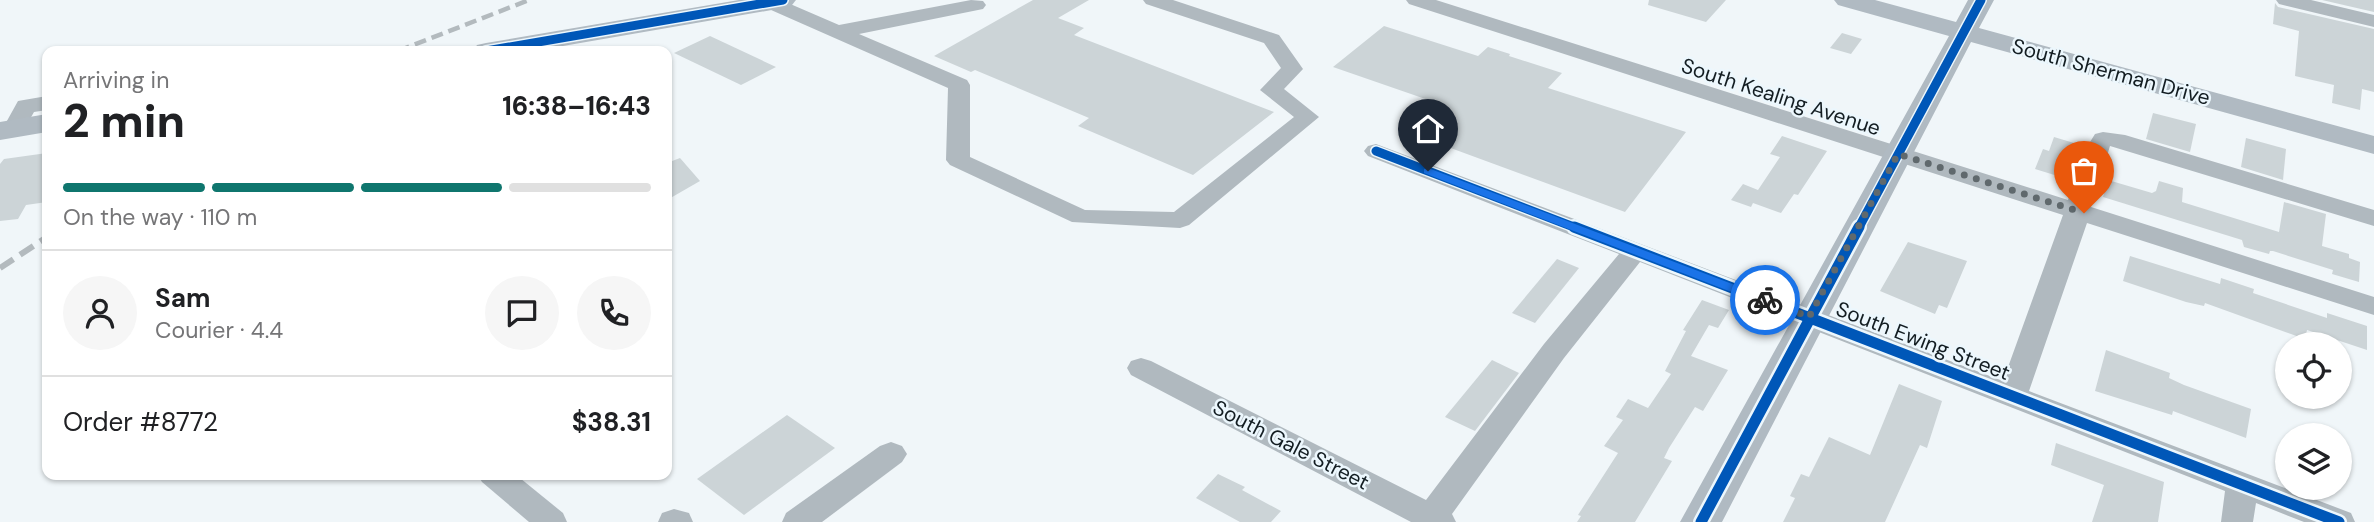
<!DOCTYPE html>
<html lang="en">
<head>
<meta charset="utf-8">
<style>
  :root { --surface:#fff; --page:#f6f6f6; --text:#202124; --muted:#757577; --line:#e0e0e0; --accent:#0f766e }
  body { margin:0; font-family:"DM Sans",sans-serif; background:var(--page); color:var(--text); height:100vh; display:flex; flex-direction:column; font-size:26px; white-space:nowrap }
  * { box-sizing:border-box; margin:0 }
  p { font-size:23px; color:var(--muted) }
  .icon { flex:none; width:38px; height:38px; fill:none; stroke:currentColor; stroke-width:2; stroke-linecap:round; stroke-linejoin:round }
  .map { position:relative; flex:1; overflow:hidden }
  .panel { position:absolute; left:42px; top:46px; width:630px; height:434px; display:flex; flex-direction:column; background:var(--surface); border-radius:14px; box-shadow:0 2px 5px #0004 }
  .panel>* { flex:none }
  .controls { position:absolute; left:2275px; top:332px; display:grid; gap:14px }
  .controls a { display:grid; place-items:center; width:77px; height:77px; border-radius:50%; background:var(--surface); box-shadow:0 2px 5px #0004; font-size:35px }
  .pin { position:absolute; display:grid; place-items:center; width:60px; height:60px; color:#fff; margin:-72px -30px; border-radius:50% 50% 50% 0; rotate:-45deg; box-shadow:0 0 7px #0007 }
  .pin .icon { rotate:45deg }
  .courier { position:absolute; display:grid; place-items:center; width:70px; height:70px; margin:-35px; border:5px solid #1a73e8; border-radius:50%; background:#fff; color:#222; box-shadow:0 2px 9px #0007 }
  .headline em { font-style:normal; font-weight:800 }
  .headline div { display:flex; flex-direction:column-reverse }
  .headline { display:flex; align-items:center; justify-content:space-between; height:119px; padding:0 21px }
  h1 { font-size:46px; font-weight:800; line-height:52px }
  .bar { display:grid; grid-template-columns:repeat(4,1fr); gap:10px 7px; align-content:center; height:84px; padding:0 21px }
  .bar i { height:9px; border-radius:5px; background:var(--line) }
  .bar .selected { background:var(--accent) }
  .bar p { grid-column:span 4 }
  .line { display:flex; align-items:center; gap:18px; padding:0 21px; border-top:2px solid var(--line) }
  .line div { flex:1 }
  .round { display:grid; place-items:center; flex:none; width:74px; height:74px; border-radius:37px; background:var(--page) }
  .map>svg:first-child { display:block }
  .building { fill:#ccd4d7 }
  .lines { fill:none; stroke-linecap:round; stroke-linejoin:round }
  .minor { fill:#b0b9bf; fill-rule:evenodd }
  .major { fill:#b0bac2; fill-rule:evenodd }
  .rail-far1 { stroke:#b3babe; stroke-width:4.5; stroke-dasharray:12 6; stroke-linecap:butt }
  .rail { stroke:#b3babe; stroke-width:6; stroke-dasharray:16 8; stroke-linecap:butt }
  .cycleway-far1-casing { stroke:#ecf7fd; stroke-width:12 }
  .cycleway-casing { stroke:#ecf7fd; stroke-width:16 }
  .cycleway-far1 { stroke:#0057b8; stroke-width:9 }
  .cycleway { stroke:#0057b8; stroke-width:11 }
  .route { fill:#1a73e8 }
  .done { stroke:#60696d; stroke-width:7; stroke-dasharray:0 12.6 }
  .labels { text-anchor:middle; stroke-width:5; stroke-linejoin:round; paint-order:stroke }
  .street-label { font-size:21px; fill:#131d22; stroke:#ecf7fd }
</style>
</head>
<body>
<div class="map">
<svg width="2374" height="522" viewBox="0 0 2374 522">
  <rect width="100%" height="100%" fill="#f0f6f9"/>
  <g class="building">
    <polygon points="1033,0 1089,0 1058,18 1084,28 1074,35 1274,112 1193,175 1078,126 1089,118 975,70 971,72 934,56"/>
    <polygon points="1649,0 1726,0 1706,22 1648,5"/>
    <polygon points="2322,0 2374,0 2374,12"/>
    <polygon points="2275,3 2278,7 2374,29 2374,92 2362,89 2360,110 2332,103 2334,85 2295,76 2299,31 2273,24"/>
    <polygon points="1384,26 1478,56 1488,47 1510,54 1509,56 1562,73 1548,88 1686,132 1625,212 1437,143 1458,122 1427,112 1437,103 1333,67"/>
    <polygon points="1842,33 1862,39 1851,54 1830,48"/>
    <polygon points="710,36 776,67 741,85 674,53"/>
    <polygon points="2153,113 2196,124 2190,152 2146,139"/>
    <polygon points="1782,136 1827,151 1798,195 1794,194 1781,213 1753,203 1751,207 1731,200 1743,184 1758,190 1780,157 1770,154"/>
    <polygon points="2054,137 2084,146 2077,162 2069,159 2061,177 2035,169 2043,149 2049,151"/>
    <polygon points="2246,138 2286,149 2283,180 2241,167"/>
    <polygon points="47,153 47,202 26,205 18,219 0,221 0,164 4,159"/>
    <polygon points="680,158 700,181 667,200 667,163"/>
    <polygon points="2108,180 2152,193 2156,191 2159,181 2183,188 2182,202 2279,232 2284,202 2326,214 2322,246 2349,254 2349,258 2360,262 2359,282 2332,274 2333,270 2317,265 2273,251 2270,251 2269,254 2244,247 2242,240 2103,197"/>
    <polygon points="1908,242 1967,261 1947,308 1939,305 1935,314 1880,291"/>
    <polygon points="2130,256 2220,284 2221,278 2254,289 2253,293 2327,318 2327,313 2367,326 2367,350 2307,330 2305,339 2205,303 2204,306 2186,302 2123,281"/>
    <polygon points="1557,259 1579,268 1535,323 1512,313"/>
    <polygon points="1702,300 1729,310 1718,328 1709,325 1691,356 1728,370 1703,411 1695,407 1669,448 1664,458 1672,461 1635,522 1577,522 1581,516 1578,515 1618,453 1604,446 1623,420 1616,417 1628,399 1648,408 1671,374 1665,371 1686,331 1683,330"/>
    <polygon points="2106,350 2170,373 2169,378 2184,385 2251,409 2246,438 2173,411 2172,415 2095,391"/>
    <polygon points="1492,360 1519,373 1475,431 1445,417"/>
    <polygon points="1899,384 1942,401 1927,448 1920,445 1885,522 1783,522 1795,498 1790,496 1801,474 1809,477 1829,437 1870,455"/>
    <polygon points="787,415 835,448 744,515 697,479"/>
    <polygon points="2056,443 2164,482 2158,522 2092,522 2104,485 2051,465"/>
    <polygon points="1218,474 1245,487 1242,490 1281,511 1271,522 1240,522 1196,498"/>
  </g>
  <g class="lines">
    <g class="minor">
      <polygon points="760,0 781,0 839,25 971,0 983,1 986,5 983,9 859,34 967,80 970,85 970,157 1085,210 1174,212 1294,117 1260,90 1281,68 1264,43 1146,4 1143,0 1173,0 1279,35 1303,69 1284,89 1319,117 1189,225 1180,228 1072,222 950,165 946,160 948,88 762,6"/>
      <polygon points="1406,0 1436,0 2068,200 2082,155 2095,134 2103,132 2125,135 2374,210 2374,226 2110,146 2091,207 2374,297 2374,315 2087,223 2029,391 2351,513 2355,522 2304,522 2256,503 2253,522 2221,522 2225,491 1640,262 1564,358 1452,514 1456,522 1411,522 1131,375 1127,368 1131,361 1141,358 1151,361 1426,500 1544,344 1619,254 1368,156 1364,151 1368,146 1376,144 2003,381 2063,215 1409,4"/>
      <polygon points="2276,0 2311,0 2374,15 2374,27 2279,4"/>
      <polygon points="47,96 47,110 34,112 22,133 6,133 3,128 18,101"/>
      <polygon points="891,442 902,446 907,454 902,462 822,522 782,522 786,513 880,446"/>
      <polygon points="477,474 515,474 563,513 567,522 529,522 482,482"/>
      <polygon points="674,509 689,513 693,522 658,522 662,513"/>
    </g>
    <g class="major">
      <polygon points="739,0 796,0 792,5 783,8 534,51 473,51 477,45 486,43"/>
      <polygon points="1834,0 1875,0 1956,22 1968,0 1994,0 1979,28 2374,136 2374,154 1971,42 1722,522 1680,522 1949,36 1838,5"/>
      <polygon points="47,114 47,132 0,140 0,122"/>
    </g>
    <polyline class="rail-far1" points="398,51 529,0"/>
    <polyline class="rail" points="0,268 47,237"/>
    <defs>
      <g id="cycleway-far1">
        <polyline points="486,51 783,0"/>
        <polyline points="1376,151 1579,229"/>
        <polyline points="1858,229 1981,0"/>
      </g>
      <g id="cycleway">
        <polyline points="1574,227 2339,522"/>
        <polyline points="1701,522 1859,227"/>
      </g>
    </defs>
    <use href="#cycleway-far1" class="cycleway-far1-casing"/>
    <use href="#cycleway" class="cycleway-casing"/>
    <use href="#cycleway-far1" class="cycleway-far1"/>
    <use href="#cycleway" class="cycleway"/>
  </g>
  <polygon class="route" points="1428,168 1769,298 1770,300 1765,304 1760,303 1424,173 1424,169"/>
  <g class="lines">
    <polyline class="done" points="1765,300 1809,317 1898,154 2084,213"/>
  </g>
  <g class="labels">
    <g class="street-label">
      <text transform="translate(2111 72) rotate(15)" y="7">South Sherman Drive</text>
      <text transform="translate(1781 97) rotate(18)" y="7">South Kealing Avenue</text>
      <text transform="translate(1923 341) rotate(21)" y="7">South Ewing Street</text>
      <text transform="translate(1291 445) rotate(27)" y="7">South Gale Street</text>
    </g>
  </g>
</svg>
<div class="controls">
<a><svg class="icon" aria-label="locate" viewBox="0 0 24 24"><circle cx="12" cy="12" r="6"/><path d="M12 2v4M12 18v4M2 12h4M18 12h4"/></svg></a>
<a><svg class="icon" aria-label="layers" viewBox="0 0 24 24"><path d="M12 4l9 5-9 5-9-5zM3 14l9 5 9-5"/></svg></a>
</div>
<div class="pin" style="left:2084px;top:213px;background:#ea580c"><svg class="icon" aria-label="bag" viewBox="0 0 24 24"><path d="M5 8h14l-1 12H6zM9 8a3 3 0 0 1 6 0"/></svg></div>
<div class="pin" style="left:1428px;top:171px;background:#1f2937"><svg class="icon" aria-label="home" viewBox="0 0 24 24"><path d="M3 11l9-7 9 7M6 9v11h12V9"/></svg></div>
<div class="courier" style="left:1765px;top:300px"><svg class="icon" aria-label="bike" viewBox="0 0 24 24"><circle cx="6" cy="16" r="4"/><circle cx="18" cy="16" r="4"/><path d="M6 16l4-8h5l3 8M10 8l3 8H6M13 5h3"/></svg></div>
<section class="panel">
<div class="headline"><div><h1>2 min</h1><p>Arriving in</p></div><em>16:38–16:43</em></div>
<div class="bar"><i class="selected"></i><i class="selected"></i><i class="selected"></i><i></i><p>On the way · 110 m</p></div>
<div class="line" style="height:126px"><a class="round"><svg class="icon" aria-label="person" viewBox="0 0 24 24"><circle cx="12" cy="8" r="4"/><path d="M4 21q1-7 8-7t8 7"/></svg></a><div><b>Sam</b><p>Courier · 4.4</p></div><a class="round"><svg class="icon" aria-label="chat" viewBox="0 0 24 24"><path d="M4 5h16v11H9l-5 4z"/></svg></a><a class="round"><svg class="icon" aria-label="phone" viewBox="0 0 24 24"><path d="M5 4h4l2 5-3 2q2 4 5 5l2-3 5 2v4C11 20 4 13 5 4z"/></svg></a></div>
<div class="line" style="height:91px"><div>Order #8772</div><b>$38.31</b></div>
</section>
</div>
</body>
</html>
